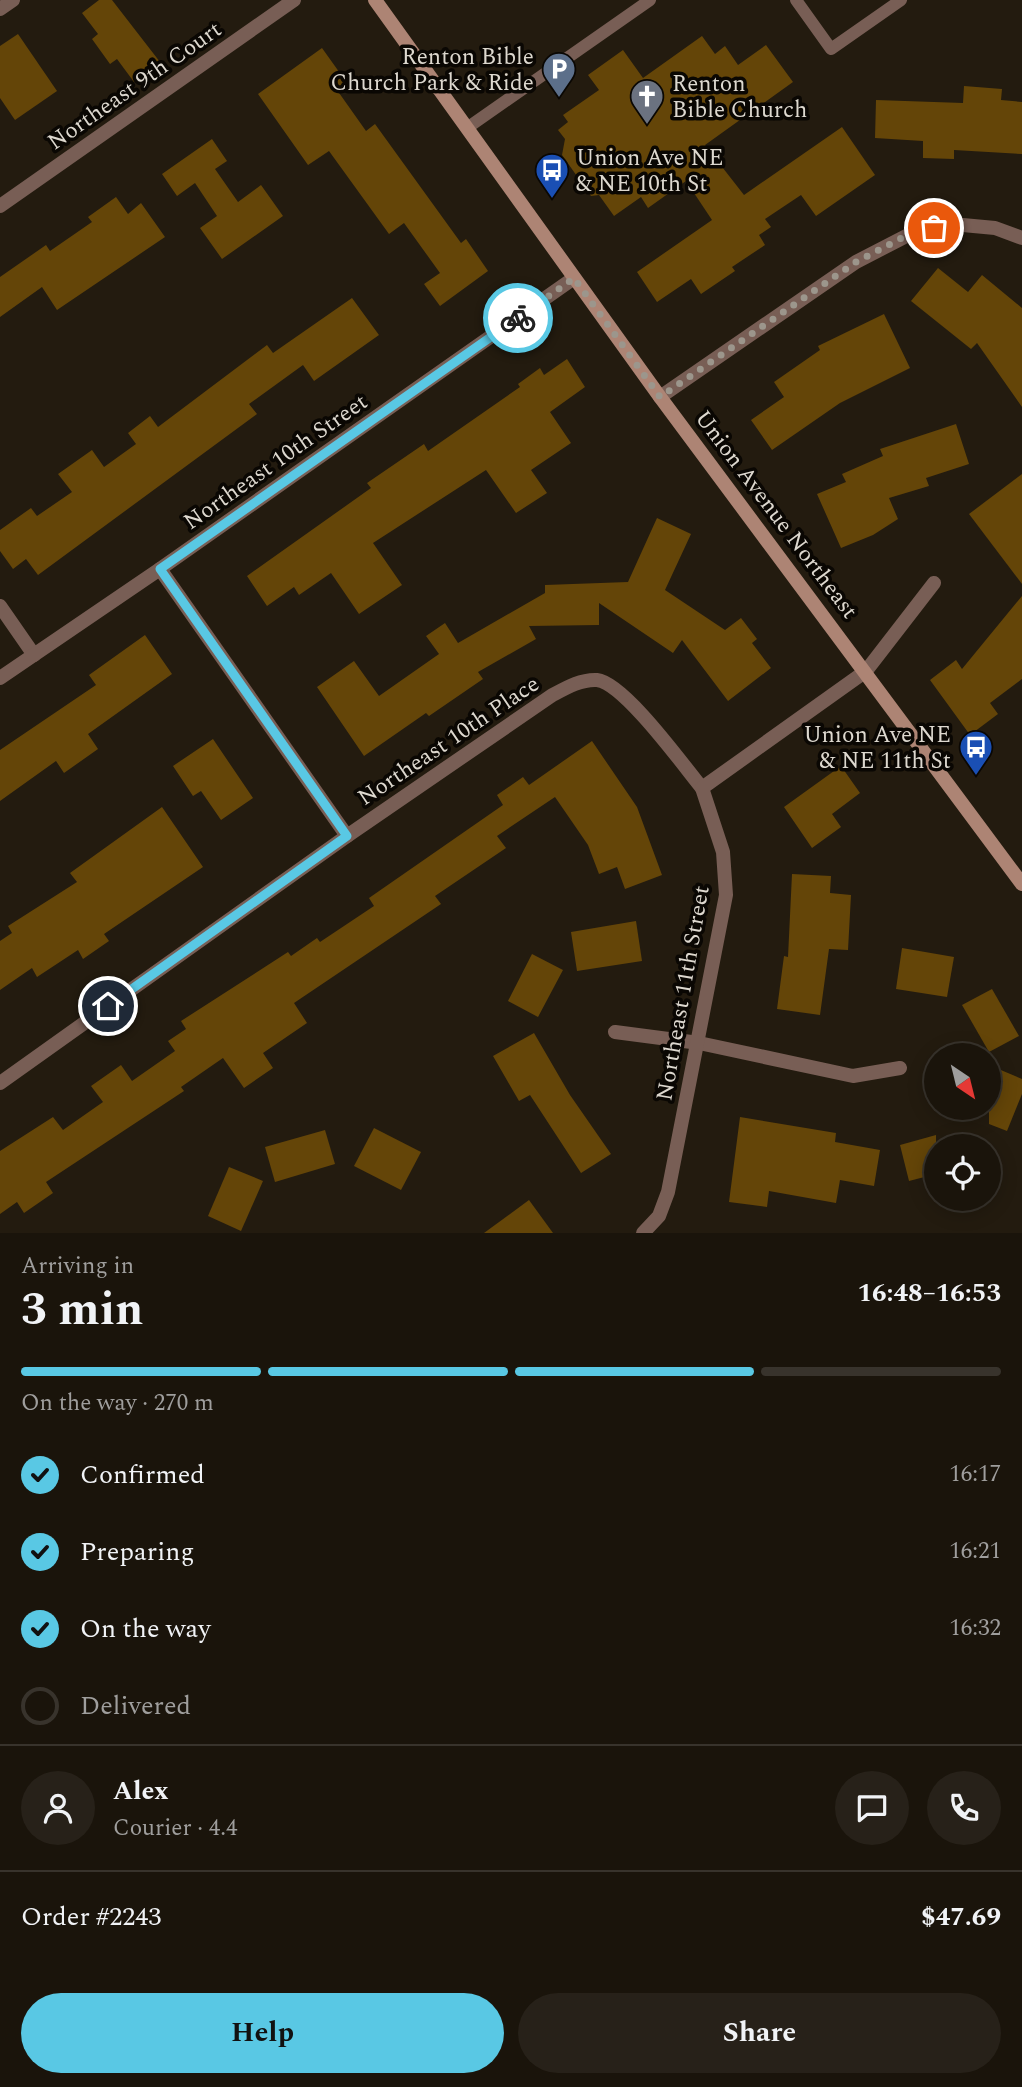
<!DOCTYPE html>
<html lang="en">
<head>
<meta charset="utf-8">
<style>
  :root { --surface:#1a140b; --page:#272119; --text:#f1f3f6; --muted:#9f9e9d; --line:#38332c; --accent:#59c8e4 }
  body { margin:0; font-family:Spectral,serif; background:var(--page); color:var(--text); height:100vh; display:flex; flex-direction:column; font-size:26px; white-space:nowrap }
  * { box-sizing:border-box; margin:0 }
  p { font-size:23px; color:var(--muted) }
  .icon { flex:none; width:38px; height:38px; fill:none; stroke:currentColor; stroke-width:2; stroke-linecap:round; stroke-linejoin:round }
  .map { position:relative; height:1233px; overflow:hidden }
  .details { display:flex; flex-direction:column; background:var(--surface); flex:1 }
  .details>* { flex:none }
  .needle { width:46px; rotate:145deg }
  .tools { position:absolute; left:924px; top:1043px; display:grid; gap:14px }
  .tools a { display:grid; place-items:center; width:77px; height:77px; border-radius:50%; background:var(--surface); box-shadow:0 4px 18px #0003,0 0 0 2px var(--line); font-size:35px }
  .pin { position:absolute; display:grid; place-items:center; width:60px; height:60px; color:#fff; margin:-30px; border:4px solid #fff; border-radius:50%; box-shadow:0 2px 7px #0007 }
  .courier { position:absolute; display:grid; place-items:center; width:70px; height:70px; margin:-35px; border:5px solid #59c8e4; border-radius:50%; background:#fff; color:#222; box-shadow:0 2px 9px #0007 }
  .overview em { font-style:normal; font-weight:700 }
  .overview div { display:flex; flex-direction:column-reverse }
  .overview { display:flex; align-items:center; justify-content:space-between; height:119px; padding:0 21px }
  h1 { font-size:46px; font-weight:700; line-height:52px }
  .bar { display:grid; grid-template-columns:repeat(4,1fr); gap:10px 7px; align-content:center; height:84px; padding:0 21px }
  .bar i { height:9px; border-radius:5px; background:var(--line) }
  .bar .selected { background:var(--accent) }
  .bar p { grid-column:span 4 }
  .line { display:flex; align-items:center; gap:18px; padding:0 21px; border-top:2px solid var(--line) }
  .line div { flex:1 }
  .round { display:grid; place-items:center; flex:none; width:74px; height:74px; border-radius:37px; background:var(--page) }
  ol { padding:0 21px; list-style:none }
  li { display:flex; align-items:center; gap:21px; height:77px }
  li p { margin-inline-start:auto }
  li .icon { padding:7px; border-radius:50%; background:var(--accent); color:#111; stroke-width:4 }
  li:last-child { color:var(--muted) }
  li i { width:38px; height:38px; border:4px solid var(--line); border-radius:50% }
  .primary-button { display:flex; gap:14px; margin-top:auto; padding:14px 21px }
  .primary-button a { flex:1; height:80px; border-radius:42px; background:var(--accent); color:#111; font-size:28px; font-weight:700; line-height:80px; text-align:center }
  .primary-button a+a { background:var(--page); color:var(--text) }
  .map>svg:first-child { display:block }
  .building { fill:#644508 }
  .lines { fill:none; stroke-linecap:round; stroke-linejoin:round }
  .lane { stroke:#785e55; stroke-width:12 }
  .street { stroke:#785e55; stroke-width:14 }
  .secondary { stroke:#ad8474; stroke-width:14 }
  .done { stroke:#9c968c; stroke-width:7; stroke-dasharray:0 12.6 }
  .route { stroke:#59c8e4; stroke-width:9 }
  .labels { text-anchor:middle; stroke-width:7; stroke-linejoin:round; paint-order:stroke }
  .poi-label { font-size:23px; fill:#ddd8cf; stroke:#0a0703; text-anchor:end }
  .street-label { font-size:23px; fill:#ddd8cf; stroke:#0a0703 }
</style>
</head>
<body>
<div class="map">
<svg width="1022" height="1233" viewBox="0 0 1022 1233">
  <rect width="100%" height="100%" fill="#231b0f"/>
  <g class="building">
    <polygon points="99,0 112,0 160,62 134,82 117,59 110,64 92,39 98,34 82,13"/>
    <polygon points="18,34 57,91 15,120 0,98 0,46"/>
    <polygon points="702,36 715,54 725,46 738,65 766,45 793,82 705,145 744,195 842,127 875,175 816,216 801,195 765,219 771,227 759,235 765,245 732,267 735,271 701,294 691,279 657,302 637,272 712,220 686,181 648,208 641,197 614,216 599,195 591,196 562,155 565,139 558,130 568,122 563,115 599,90 588,75 623,50 643,78"/>
    <polygon points="322,48 347,83 337,90 366,131 375,124 461,243 466,239 488,271 440,306 424,284 440,273 404,223 389,234 329,151 308,165 258,94"/>
    <polygon points="964,86 1002,89 1001,100 1022,102 1022,154 954,150 954,159 923,158 923,141 875,138 876,100 963,103"/>
    <polygon points="212,139 227,161 215,169 238,202 261,185 283,216 222,259 200,228 217,216 195,183 177,196 162,174"/>
    <polygon points="116,197 128,214 141,203 165,237 57,310 42,287 0,317 0,277 46,245 50,251 92,222 88,217"/>
    <polygon points="938,268 968,292 982,275 1022,308 1022,407 977,343 971,349 911,301"/>
    <polygon points="352,298 379,335 314,381 303,365 249,404 257,414 38,575 26,559 13,569 0,551 0,530 31,508 37,516 72,492 58,474 92,450 104,467 136,444 128,433 150,416 158,427 267,345 273,353"/>
    <polygon points="884,314 910,368 840,403 772,450 751,420 784,397 774,382 820,350 818,346"/>
    <polygon points="567,359 585,387 550,412 571,443 531,470 547,493 516,513 486,470 373,543 402,585 359,614 331,573 299,595 294,587 267,606 247,576 371,488 367,483 424,444 428,451 520,387 518,384 540,368 544,375"/>
    <polygon points="956,424 969,464 926,478 929,486 889,498 898,519 873,535 841,548 817,494 846,482 842,474 883,456 880,449"/>
    <polygon points="1022,474 1022,584 969,514"/>
    <polygon points="657,518 691,534 665,590 725,630 741,618 757,639 752,643 771,668 728,701 682,640 673,653 599,603 599,625 529,626 536,639 478,672 483,679 429,716 426,713 364,756 317,687 354,661 379,696 439,654 426,636 445,623 458,643 545,593 545,585 628,582"/>
    <polygon points="1022,596 1022,679 990,703 998,714 970,735 930,680 956,660 962,669"/>
    <polygon points="145,635 172,674 88,734 98,749 64,773 56,761 0,801 0,750 96,685 89,675"/>
    <polygon points="213,739 253,798 221,820 201,791 193,796 173,766"/>
    <polygon points="592,741 637,807 662,875 625,889 617,867 599,874 588,845 555,797 497,836 506,848 435,896 441,904 294,1003 307,1023 263,1053 273,1068 244,1088 223,1058 181,1087 184,1091 46,1182 53,1193 24,1213 17,1202 0,1214 0,1151 53,1117 63,1130 103,1102 91,1086 121,1065 132,1081 175,1051 168,1041 186,1029 181,1021 288,952 291,956 317,938 320,942 374,906 369,898 503,805 497,795 523,777 529,785"/>
    <polygon points="841,766 860,793 832,814 841,827 812,848 784,807"/>
    <polygon points="162,807 203,867 104,934 109,941 83,959 78,950 37,977 32,968 0,990 0,941 12,933 8,926 77,882 70,873"/>
    <polygon points="792,874 831,876 830,893 851,895 848,950 829,949 820,1015 777,1009 784,956 788,957"/>
    <polygon points="636,921 642,961 577,971 571,932"/>
    <polygon points="902,948 954,957 947,997 896,989"/>
    <polygon points="532,954 563,970 538,1017 508,1001"/>
    <polygon points="992,989 1019,1036 989,1052 962,1005"/>
    <polygon points="534,1033 570,1095 611,1154 581,1173 530,1095 519,1101 493,1056"/>
    <polygon points="989,1065 1022,1079 1022,1094 1007,1131 989,1124"/>
    <polygon points="740,1117 836,1133 835,1142 880,1150 874,1186 840,1180 836,1203 769,1191 767,1207 729,1202"/>
    <polygon points="374,1128 421,1152 401,1190 354,1166"/>
    <polygon points="325,1130 335,1164 275,1182 265,1147"/>
    <polygon points="936,1135 936,1174 909,1181 900,1145"/>
    <polygon points="229,1167 263,1181 241,1231 208,1216"/>
    <polygon points="529,1200 553,1233 484,1233"/>
  </g>
  <g class="lines">
    <g class="lane">
      <polyline points="796,0 831,49 901,0"/>
      <polyline points="467,128 650,0"/>
    </g>
    <g class="street">
      <polyline points="0,9 13,0"/>
      <polyline points="0,206 294,0"/>
      <polyline points="660,397 856,262 916,231 952,224 995,228 1022,238"/>
      <polyline points="160,569 347,836"/>
      <polyline points="0,606 34,655"/>
      <polyline points="0,678 160,569 574,278"/>
      <polyline points="615,1032 699,1043 853,1076 900,1068"/>
      <path d="M0 1083 347 836 551 696C564 689 580 679 597 680 624 683 683 765 702 788"/>
      <polyline points="643,1233 659,1216 668,1192 726,895 723,852 702,788 866,671 934,583"/>
    </g>
    <polyline class="secondary" points="375,0 660,397 1022,884"/>
  </g>
  <g class="lines">
    <polyline class="done" points="518,318 574,278 660,397 856,262 915,231 934,228"/>
    <polyline class="route" points="108,1006 347,836 160,569 518,318"/>
  </g>
  <defs>
    <symbol id="parking-pin" viewBox="-11 -11 22 30"><path d="M0 17L-7.5 6A9.5 9.5 0 1 1 7.5 6Z" fill="#5c6f8a" stroke="#0a0703"/><path d="M-3.5-5.5H1a3.5 3.5 0 0 1 0 7H-1V5.5H-3.5ZM-1-3.4V-.6H.8a1.4 1.4 0 0 0 0-2.8Z" fill="#fff"/></symbol>
    <symbol id="church-pin" viewBox="-11 -11 22 30"><path d="M0 17L-7.5 6A9.5 9.5 0 1 1 7.5 6Z" fill="#6b7280" stroke="#0a0703"/><path d="M-1.2-6h2.4v3.5h3.3v2.4h-3.3V6h-2.4V-.1h-3.3v-2.4h3.3Z" fill="#fff"/></symbol>
    <symbol id="bus-pin" viewBox="-11 -11 22 30"><path d="M0 17L-7.5 6A9.5 9.5 0 1 1 7.5 6Z" fill="#1a4fb4" stroke="#0a0703"/><path d="M-5-6H5V4H4V6H2V4H-2V6H-4V4H-5ZM-3.5-4V0h7V-4ZM-3.5 1.2v1.5H-2V1.2ZM2 1.2v1.5H3.5V1.2Z" fill="#fff"/></symbol>
  </defs>
  <g fill-rule="evenodd">
    <use href="#parking-pin" x="540" y="50" width="38" height="52"/>
    <use href="#church-pin" x="628" y="77" width="38" height="52"/>
    <use href="#bus-pin" x="533" y="151" width="38" height="52"/>
    <use href="#bus-pin" x="957" y="728" width="38" height="52"/>
  </g>
  <g class="labels">
    <g class="poi-label">
      <text x="534" y="64">Renton Bible<tspan x="534" dy="26">Church Park &amp; Ride</tspan></text>
      <text x="672" y="91" text-anchor="start">Renton<tspan x="672" dy="26">Bible Church</tspan></text>
      <text x="576" y="165" text-anchor="start">Union Ave NE<tspan x="576" dy="26">&amp; NE 10th St</tspan></text>
      <text x="951" y="742">Union Ave NE<tspan x="951" dy="26">&amp; NE 11th St</tspan></text>
    </g>
    <g class="street-label">
      <text transform="translate(134 85) rotate(-35)" y="8">Northeast 9th Court</text>
      <text transform="translate(275 461) rotate(-35)" y="8">Northeast 10th Street</text>
      <text transform="translate(777 514) rotate(53)" y="8">Union Avenue Northeast</text>
      <text transform="translate(448 740) rotate(-34)" y="8">Northeast 10th Place</text>
      <text transform="translate(682 993) rotate(-80)" y="8">Northeast 11th Street</text>
    </g>
  </g>
</svg>
<div class="tools">
<a><svg class="needle" viewBox="-14 -14 28 28"><path d="M0-13l5 13h-10z" fill="#e53935"/><path d="M0 13l5-13h-10z" fill="#9f9e9d"/></svg></a>
<a><svg class="icon" aria-label="locate" viewBox="0 0 24 24"><circle cx="12" cy="12" r="6"/><path d="M12 2v4M12 18v4M2 12h4M18 12h4"/></svg></a>
</div>
<div class="pin" style="left:934px;top:228px;background:#ea580c"><svg class="icon" aria-label="bag" viewBox="0 0 24 24"><path d="M5 8h14l-1 12H6zM9 8a3 3 0 0 1 6 0"/></svg></div>
<div class="pin" style="left:108px;top:1006px;background:#1f2937"><svg class="icon" aria-label="home" viewBox="0 0 24 24"><path d="M3 11l9-7 9 7M6 9v11h12V9"/></svg></div>
<div class="courier" style="left:518px;top:318px"><svg class="icon" aria-label="bike" viewBox="0 0 24 24"><circle cx="6" cy="16" r="4"/><circle cx="18" cy="16" r="4"/><path d="M6 16l4-8h5l3 8M10 8l3 8H6M13 5h3"/></svg></div>
</div>
<section class="details">
<div class="overview"><div><h1>3 min</h1><p>Arriving in</p></div><em>16:48–16:53</em></div>
<div class="bar"><i class="selected"></i><i class="selected"></i><i class="selected"></i><i></i><p>On the way · 270 m</p></div>
<ol>
<li><svg class="icon" aria-label="check" viewBox="0 0 24 24"><path d="M5 12l5 5 9-10"/></svg>Confirmed<p>16:17</p></li>
<li><svg class="icon" aria-label="check" viewBox="0 0 24 24"><path d="M5 12l5 5 9-10"/></svg>Preparing<p>16:21</p></li>
<li><svg class="icon" aria-label="check" viewBox="0 0 24 24"><path d="M5 12l5 5 9-10"/></svg>On the way<p>16:32</p></li>
<li><i></i>Delivered</li>
</ol>
<div class="line" style="height:126px"><a class="round"><svg class="icon" aria-label="person" viewBox="0 0 24 24"><circle cx="12" cy="8" r="4"/><path d="M4 21q1-7 8-7t8 7"/></svg></a><div><b>Alex</b><p>Courier · 4.4</p></div><a class="round"><svg class="icon" aria-label="chat" viewBox="0 0 24 24"><path d="M4 5h16v11H9l-5 4z"/></svg></a><a class="round"><svg class="icon" aria-label="phone" viewBox="0 0 24 24"><path d="M5 4h4l2 5-3 2q2 4 5 5l2-3 5 2v4C11 20 4 13 5 4z"/></svg></a></div>
<div class="line" style="height:91px"><div>Order #2243</div><b>$47.69</b></div>
<div class="primary-button"><a>Help</a><a>Share</a></div>
</section>
</body>
</html>
